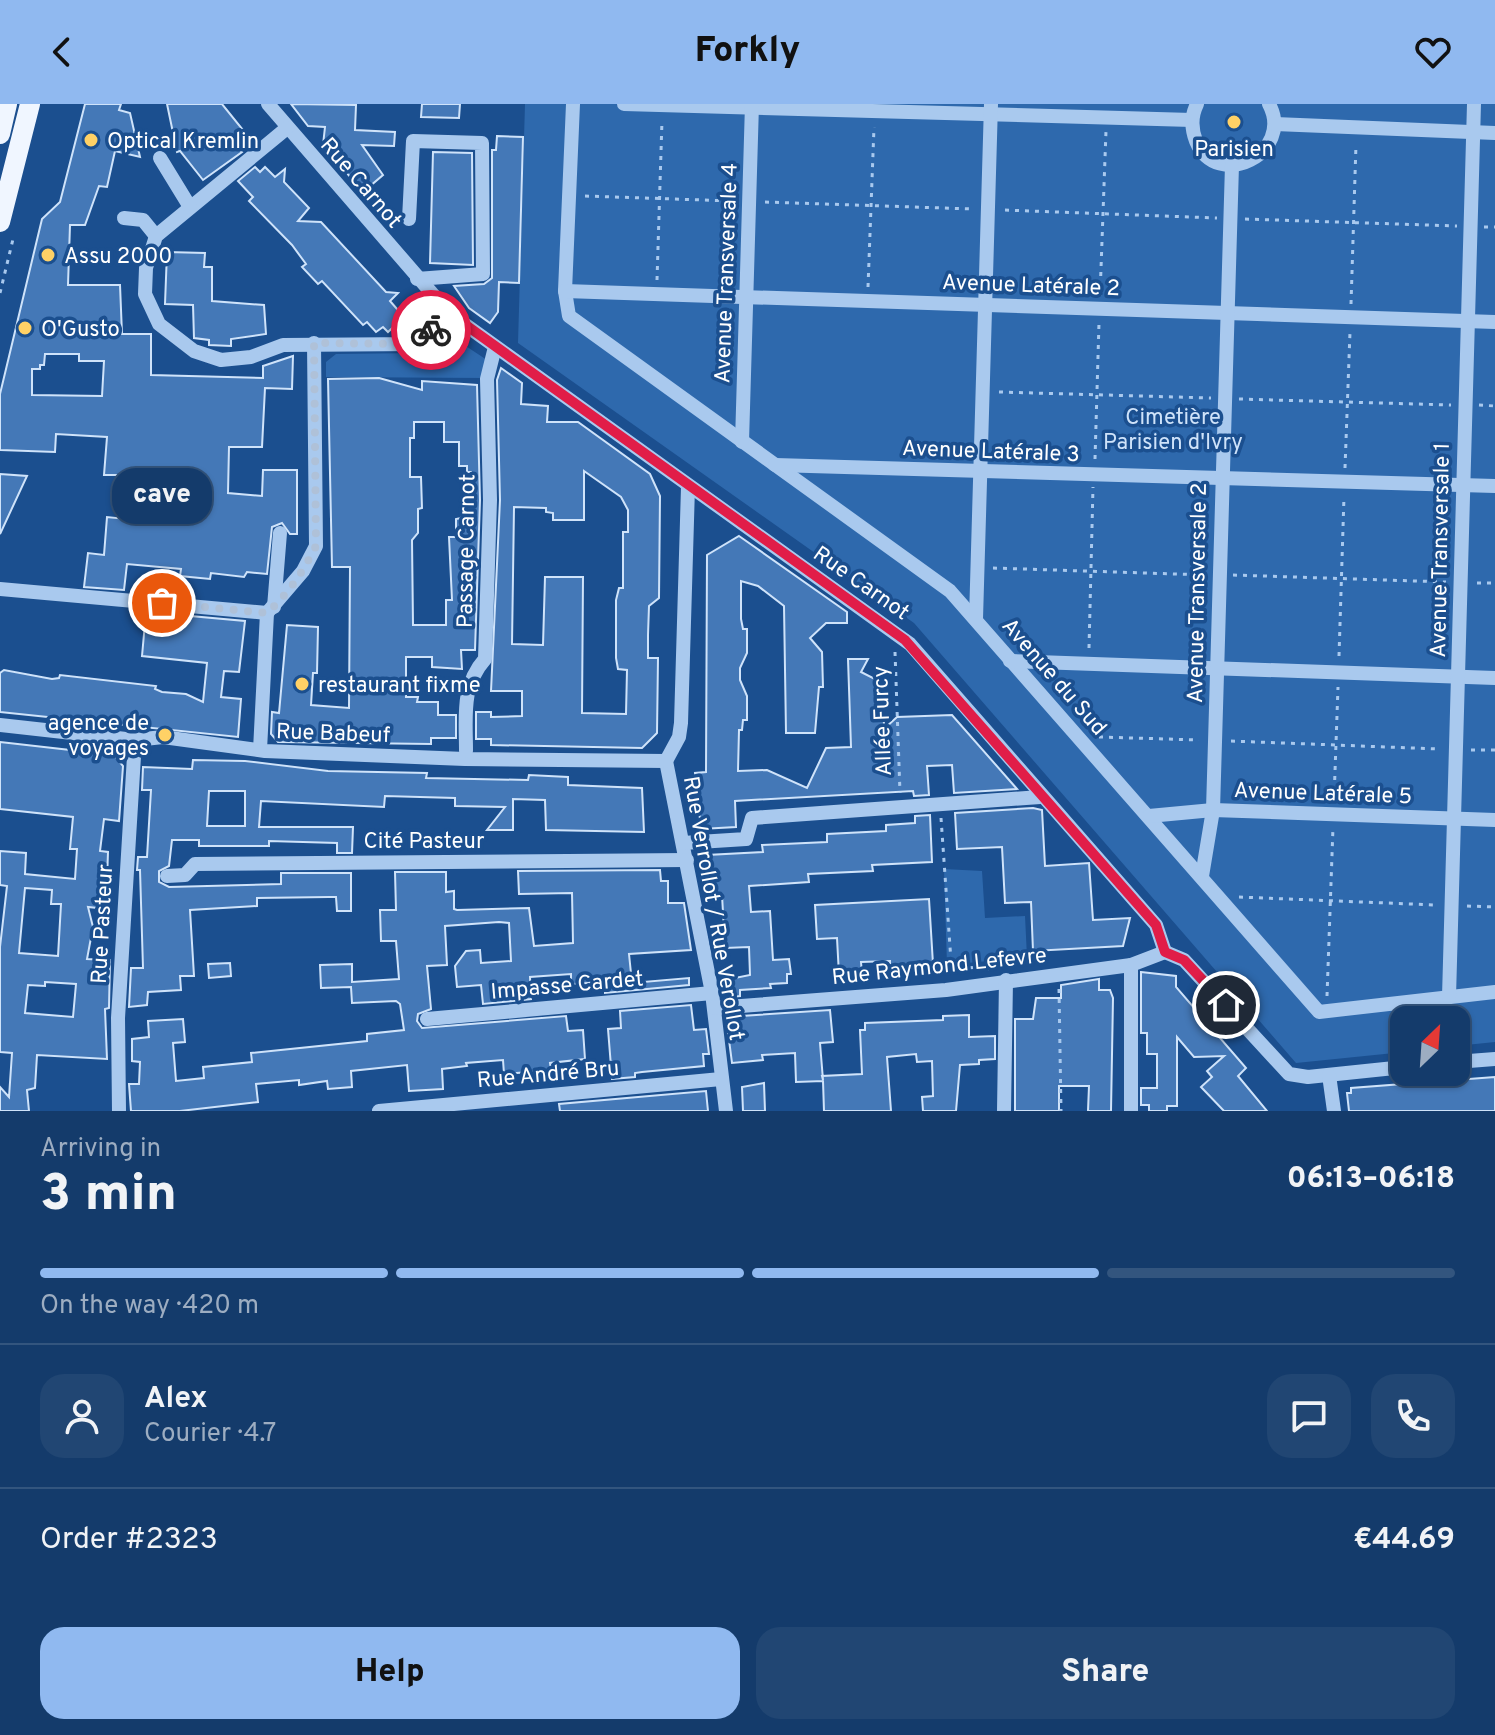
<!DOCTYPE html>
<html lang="en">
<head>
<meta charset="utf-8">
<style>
  :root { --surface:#143b6b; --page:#214673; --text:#f1f3f6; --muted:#9dadc1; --line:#33557e; --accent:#90b9f0 }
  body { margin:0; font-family:Overpass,sans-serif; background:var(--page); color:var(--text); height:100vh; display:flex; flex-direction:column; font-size:30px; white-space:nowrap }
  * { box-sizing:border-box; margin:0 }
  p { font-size:26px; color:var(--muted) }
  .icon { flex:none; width:44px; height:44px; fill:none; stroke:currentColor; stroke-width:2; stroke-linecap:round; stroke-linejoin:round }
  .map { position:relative; height:1007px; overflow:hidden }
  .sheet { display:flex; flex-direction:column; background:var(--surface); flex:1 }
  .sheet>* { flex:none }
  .needle { width:52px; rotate:25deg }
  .fabs { position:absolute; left:1390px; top:902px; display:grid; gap:16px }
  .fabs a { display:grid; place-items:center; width:80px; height:80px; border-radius:16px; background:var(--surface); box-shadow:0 2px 6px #0004,0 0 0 2px var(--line); font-size:40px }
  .pin { position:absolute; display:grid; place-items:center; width:68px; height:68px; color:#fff; margin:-34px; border:4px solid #fff; border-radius:50%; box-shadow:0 2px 8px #0007 }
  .courier { position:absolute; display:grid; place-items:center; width:80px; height:80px; margin:-40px; border:6px solid #e11d48; border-radius:50%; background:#fff; color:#222; box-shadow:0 2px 10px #0007 }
  .bubble { position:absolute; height:56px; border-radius:24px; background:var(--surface); box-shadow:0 2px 6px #0004,0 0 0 2px var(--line); font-size:26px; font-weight:800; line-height:56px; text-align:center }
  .overview em { font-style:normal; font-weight:800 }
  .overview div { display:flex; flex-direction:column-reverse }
  .overview { display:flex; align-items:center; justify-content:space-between; height:136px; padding:0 40px }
  h1 { font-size:52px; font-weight:800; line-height:60px }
  .bar { display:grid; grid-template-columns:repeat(4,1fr); gap:12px 8px; align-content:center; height:96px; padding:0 40px }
  .bar i { height:10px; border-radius:6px; background:var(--line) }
  .bar .active { background:var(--accent) }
  .bar p { grid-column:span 4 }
  .line { display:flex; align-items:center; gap:20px; padding:0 40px; border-top:2px solid var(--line) }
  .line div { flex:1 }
  .round { display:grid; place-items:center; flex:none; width:84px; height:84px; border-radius:24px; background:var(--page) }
  .button { display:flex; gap:16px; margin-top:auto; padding:16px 40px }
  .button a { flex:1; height:92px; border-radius:24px; background:var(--accent); color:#111; font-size:32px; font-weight:800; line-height:92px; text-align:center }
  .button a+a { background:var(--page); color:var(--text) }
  header { display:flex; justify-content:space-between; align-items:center; height:104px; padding:0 40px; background:var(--accent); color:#111; font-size:36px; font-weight:800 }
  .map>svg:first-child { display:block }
  .green { fill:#2e69ad }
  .building { fill:#4478b7; stroke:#cfe3fa; stroke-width:2; fill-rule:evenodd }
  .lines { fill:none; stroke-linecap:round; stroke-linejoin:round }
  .path { stroke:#a9c9ee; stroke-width:3; stroke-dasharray:4 6; stroke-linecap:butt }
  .minor { stroke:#a9c9ee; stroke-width:14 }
  .major { stroke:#f0f6ff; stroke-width:20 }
  .done { stroke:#afc1d8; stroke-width:8; stroke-dasharray:0 14.4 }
  .route { stroke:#e11d48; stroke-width:10 }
  .poi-dot { fill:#ffd166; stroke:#1b4f8f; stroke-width:3 }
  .labels { text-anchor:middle; stroke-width:7; stroke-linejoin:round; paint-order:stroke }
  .poi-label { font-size:22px; fill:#fff; stroke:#1b4f8f; text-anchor:start }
  .street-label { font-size:22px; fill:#fff; stroke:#1b4f8f }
  .park-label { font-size:22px; fill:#cfe3fa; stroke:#1b4f8f }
</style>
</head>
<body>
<header><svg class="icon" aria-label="back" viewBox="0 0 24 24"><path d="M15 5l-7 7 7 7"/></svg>Forkly<svg class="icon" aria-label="heart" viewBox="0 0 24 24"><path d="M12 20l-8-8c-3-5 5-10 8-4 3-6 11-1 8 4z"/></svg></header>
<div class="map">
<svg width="1495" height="1007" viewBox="0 0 1495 1007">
  <rect width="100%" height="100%" fill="#1b4f8f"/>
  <g class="green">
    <polygon points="525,0 1495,0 1495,938 1456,942 1456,916 1404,916 1404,948 1296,959 914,519 518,239"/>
    <polygon points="443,227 490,258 485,274 326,273 326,258 336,250 420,249"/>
    <polygon points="944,765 982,767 985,814 1025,812 1027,853 947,861"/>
  </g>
  <g class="building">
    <path d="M85 0H121L119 6 130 9 140 53 115 47 107 83 99 82 85 121H70L68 181H120L122 230H151V271L263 274V262L293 252 292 285 265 284 262 343H229L228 389 262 392 263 366H297V430H290L282 419 272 423 267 470 247 468 244 473 211 469 210 475 180 472 181 465 127 460 124 486 84 483 88 449 104 451 107 413 155 418 159 371H104L107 333 56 330 55 348 0 346V290L42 115 60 98ZM45 250H79V257H104L102 292 32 291V265H40V261H44Z"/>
    <polygon points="167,0 222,0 243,26 237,30 242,36 236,41 242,48 203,76 180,47 177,48"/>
    <polygon points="291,0 356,1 355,26 395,28 394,42 362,41 383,71 363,88 323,41 325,23 308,22"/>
    <polygon points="422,0 460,0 459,14 421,13"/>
    <polygon points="497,32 523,33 519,179 499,178 498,208 490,219 469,204 454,182 484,180 492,174 492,46 496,46"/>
    <polygon points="433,48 472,49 473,161 430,159"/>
    <polygon points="255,63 260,68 265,63 275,73 285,65 284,78 309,104 298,117 321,118 386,188 398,189 390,197 404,213 388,228 383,223 376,228 367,218 363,221 322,177 318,180 302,163 306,160 292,141 249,97 253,93 238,77"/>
    <polygon points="167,148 205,149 204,163 212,163 212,197 264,201 266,230 231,235 231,242 209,241 209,236 194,234 193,201 165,200"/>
    <path d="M501 264 522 279 521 300 548 302 547 318H578L650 370 660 392 659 494 649 502 648 531V554H658L657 629 642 644 491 641V635H476V608H491V613L522 612V587H491L500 396 497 276ZM584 367 621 393 628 406V428H623V484H619L616 496V554L618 565 627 566 626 610 582 609 583 473H545L543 541 512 540 514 403 546 404V408L553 409V416H584Z"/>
    <path d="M379 274 422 286V277L477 281 480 396 475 546H461L462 565 432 563V553H406V593H418L417 598H438V611H456V634H431V640L278 638 271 630 272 608 279 609 287 521 318 523 317 569H313L311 601 349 604 350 463H332L328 275ZM414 318H444V338H459V362H467V368H471V400H461V414L456 415V433H449L452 496H446V521H413L412 436 418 429V405L422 404 421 373H410V334H414Z"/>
    <polygon points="0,370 27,372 0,430"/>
    <polygon points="739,432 847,508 847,519 826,519 810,534 822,548 823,583 819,583 815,629 786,629 784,502 758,482 741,477 741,515 743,525 747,525 747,549 740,564 740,576 747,592 747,616 743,616 742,626 739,626 738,667 767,666 807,684 826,644 851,643 848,555 868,555 861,568 883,579 884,625 897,613 952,611 1017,685 954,689 952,661 927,662 929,691 914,692 913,687 735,697 736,723 701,725 695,669 706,668 707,451"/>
    <polygon points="146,508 245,517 239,568 224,567 221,593 241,595 238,633 0,608 0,569 4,566 52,575 59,574 60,571 156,582 155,585 162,588 186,590 203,598 207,559 142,552"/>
    <path d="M0 638 114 651 123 662 119 717 104 715 100 747 108 748 106 805 88 803 93 823 87 855 110 856 109 904 105 905 107 955 37 951 35 984 27 986 29 1007H0V983L9 993 12 949 0 948V843L7 782 0 781V747L26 749 25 770 75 775 77 745H70L73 713 0 705ZM25 784 52 786 51 800H61L58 852 19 849ZM45 878 76 880 73 913 25 909 28 881 45 882Z"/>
    <path d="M193 656 245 657 328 667 427 669 426 674 528 676 529 671 568 673V681L642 684 644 728 546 726 545 696 513 695V726H487L505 703 455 702V694L385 692 384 703 261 697 259 723H353L352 749H337V739L269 737V742H199V736H172L169 762 159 767V778L169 783 281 780V769H351V807H337L336 793H329L257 794V802L190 806 194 872H180L181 886 148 888 147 901 129 903 131 864H143L140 766H137L138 753H147L151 686H142L143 663 192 665ZM209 687H245V722H207Z"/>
    <polygon points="1033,704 1042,706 1045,762 1089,759 1093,816 1130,814 1123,842 1033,847 1031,798 1005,799 1002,743 957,745 955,709"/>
    <polygon points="930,711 932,758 872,761 873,767 808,770 809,778 749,782 751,808 770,807 773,856 789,855 791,870 787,870 787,879 770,880 771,884 740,886 740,892 728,893 722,889 720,877 750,871 749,843 725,844 722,791 709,791 707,751 763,748 762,741 827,738 827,730 886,727 886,721 915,719 915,712"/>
    <polygon points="660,766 661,777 668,777 668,799 684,799 691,846 629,850 632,879 689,874 689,881 605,889 605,878 571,880 571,870 530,873 531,895 483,900 481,881 457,883 455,862 466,847 480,846 481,859 511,857 509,819 499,818 445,822 447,861 427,862 431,905 418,910 417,917 422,924 566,912 568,927 583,926 585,955 550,959 551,966 504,970 503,956 466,959 467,962 442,965 443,985 409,987 407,961 351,967 352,983 328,985 327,977 299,981 299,976 256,980 258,998 180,1007 131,1007 129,980 139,980 140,958 132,957 132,935 149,933 148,917 183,915 185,938 173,939 176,977 204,974 203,963 252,958 251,949 367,937 367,930 404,926 400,900 396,897 352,899 351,883 321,884 320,861 352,860 352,878 399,875 396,837 381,837 380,806 396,806 395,768 446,768 446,788 454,787 454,805 457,806 529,804 534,842 573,839 572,789 519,790 518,767"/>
    <polygon points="929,795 933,860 890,866 890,857 861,858 862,870 839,871 837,834 817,835 815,801"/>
    <polygon points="230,859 231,872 209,874 208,860"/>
    <polygon points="1141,868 1176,872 1176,883 1246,964 1238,972 1267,1007 1224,1007 1201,983 1212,973 1207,967 1224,952 1194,953 1177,933 1177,1002 1167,1002 1167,1007 1149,1007 1149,1001 1141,1001 1141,984 1157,984 1157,950 1147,950 1147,929 1141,929"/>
    <polygon points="1099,875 1099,886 1110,886 1113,894 1111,1007 1088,1007 1089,982 1059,982 1059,1007 1015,1007 1015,915 1033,915 1036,894 1061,894 1061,881"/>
    <polygon points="691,901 694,926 706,925 709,950 703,950 704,962 642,968 635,969 635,973 612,975 608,925 621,924 620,907"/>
    <polygon points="830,906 833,938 820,939 823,976 822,972 862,970 860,926 865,926 865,919 943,916 943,912 969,911 969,933 995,932 995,955 979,956 979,960 960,961 956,1007 923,1007 922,993 933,992 932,957 917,958 916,950 887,953 891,1007 824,1007 823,977 796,978 795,949 762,951 763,956 732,959 726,913"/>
    <polygon points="1495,973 1495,1007 1349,1007 1347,989 1351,989 1351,984"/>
    <polygon points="764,979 765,1007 743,1007 742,983"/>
    <polygon points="706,987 708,1007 560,1007 559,1000"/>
  </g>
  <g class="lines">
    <g class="path">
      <polyline points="585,92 733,97"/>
      <polyline points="765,98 973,105"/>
      <polyline points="1005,106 1217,114"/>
      <polyline points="1245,115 1457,122"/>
      <polyline points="1484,123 1495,123"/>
      <polyline points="657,176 662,16"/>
      <polyline points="868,183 874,23"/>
      <polyline points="0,189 14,131"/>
      <polyline points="1100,192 1106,27"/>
      <polyline points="1351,200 1356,40"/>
      <polyline points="999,288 1211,294"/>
      <polyline points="1239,295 1451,301"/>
      <polyline points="1479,301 1495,302"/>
      <polyline points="1095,355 1099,219"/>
      <polyline points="1345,364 1350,228"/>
      <polyline points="993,464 1206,471"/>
      <polyline points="1233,471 1446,478"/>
      <polyline points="1477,479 1495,479"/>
      <polyline points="1089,544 1093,383"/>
      <polyline points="895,548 900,689"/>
      <polyline points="1339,552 1344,392"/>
      <polyline points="1099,633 1199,636"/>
      <polyline points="1231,637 1439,645"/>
      <polyline points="1471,646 1495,646"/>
      <polyline points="1334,696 1338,583"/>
      <polyline points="941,714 951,857 968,856 968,864 987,862 987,867"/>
      <polyline points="1239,793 1435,801"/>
      <polyline points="1467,802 1495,803"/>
      <polyline points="1059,885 1061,1007"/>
      <polyline points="1327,892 1333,723"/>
    </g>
    <g class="minor">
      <polyline points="268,0 449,209 910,540 1156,821 1165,848"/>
      <polyline points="573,0 565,187 569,212 950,487 1319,908 1495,888"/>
      <polyline points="624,0 1192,16"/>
      <path d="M1197 0C1191 12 1191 24 1196 37 1217 88 1295 49 1269 0"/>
      <polyline points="1275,20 1495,29"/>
      <polyline points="287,24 156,132 146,164 145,190 159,220 194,247 221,256 251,253 283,241 418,240 449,209"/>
      <polyline points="160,54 190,103"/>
      <polyline points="124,114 143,116 156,132"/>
      <polyline points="409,115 413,37 482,39 483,170 417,175"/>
      <polyline points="565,187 1495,218"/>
      <polyline points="742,338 752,0"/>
      <polyline points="775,361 1495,382"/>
      <polyline points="0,485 267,509"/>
      <polyline points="274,503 280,429"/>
      <polyline points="267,509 303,467 316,442 314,239"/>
      <polyline points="976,515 991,0"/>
      <polyline points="1010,557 1495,574"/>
      <polyline points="0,621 135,636 163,633 265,647 465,655 666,657"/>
      <polyline points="260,646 267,509"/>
      <path d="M466 647C466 613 461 582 485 555L490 396 487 275 495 243"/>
      <polyline points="666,657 712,889 726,1007"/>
      <polyline points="666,657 679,633 681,619 688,383"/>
      <polyline points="1149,712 1213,706 1495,716"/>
      <polyline points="683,739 746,735 752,714 1040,693"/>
      <polyline points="167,772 185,771 195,760 687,756"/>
      <polyline points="1202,772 1213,706 1232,61"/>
      <polyline points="1165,848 1184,856 1289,970 1308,973 1404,963"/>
      <polyline points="1449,893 1474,0"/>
      <polyline points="715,904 946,886 1131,861 1165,848"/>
      <polyline points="427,915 712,889"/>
      <polyline points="1456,958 1495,955"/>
      <polyline points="1329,971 1334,1007"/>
      <polyline points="119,1007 118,914 135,636"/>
      <polyline points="379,1007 721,975"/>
      <polyline points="1004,1007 1006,876"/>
      <polyline points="1131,1007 1131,861"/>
    </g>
    <g class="major">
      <polyline points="0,30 7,0"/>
      <polyline points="0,118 30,0"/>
    </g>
  </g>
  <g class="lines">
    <path class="done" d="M162 499 267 509C288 490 303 468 316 442L314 239 418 240 431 226"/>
    <polyline class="route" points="431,226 449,209 905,536 1156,821 1165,848 1184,856 1226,901"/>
  </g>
  <g class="poi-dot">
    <circle cx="1234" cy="18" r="8"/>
    <circle cx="91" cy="36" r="8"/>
    <circle cx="48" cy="151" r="8"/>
    <circle cx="25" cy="224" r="8"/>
    <circle cx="302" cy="580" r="8"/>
    <circle cx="165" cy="631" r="8"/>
  </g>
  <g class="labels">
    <g class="poi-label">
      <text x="107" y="44">Optical Kremlin</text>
      <text x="1234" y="52" text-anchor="middle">Parisien</text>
      <text x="64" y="159">Assu 2000</text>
      <text x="41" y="232">O'Gusto</text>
      <text x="318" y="588">restaurant fixme</text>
      <text x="149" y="626" text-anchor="end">agence de<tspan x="149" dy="25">voyages</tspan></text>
    </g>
    <g class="street-label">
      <text transform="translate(362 78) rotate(49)" y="8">Rue Carnot</text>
      <text transform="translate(725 169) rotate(-88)" y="8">Avenue Transversale 4</text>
      <text transform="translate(1031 180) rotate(2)" y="8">Avenue Latérale 2</text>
      <text transform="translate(991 346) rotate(2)" y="8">Avenue Latérale 3</text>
      <text transform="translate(1439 446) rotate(-89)" y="8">Avenue Transversale 1</text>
      <text transform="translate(465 447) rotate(-89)" y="8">Passage Carnot</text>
      <text transform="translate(862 478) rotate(35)" y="8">Rue Carnot</text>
      <text transform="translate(1196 489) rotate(-89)" y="8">Avenue Transversale 2</text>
      <text transform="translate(1055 572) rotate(49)" y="8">Avenue du Sud</text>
      <text transform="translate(881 617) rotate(-92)" y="8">Allée Furcy</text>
      <text transform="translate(333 628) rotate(2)" y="8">Rue Babeuf</text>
      <text transform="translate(1323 688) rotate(2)" y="8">Avenue Latérale 5</text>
      <text x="424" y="744">Cité Pasteur</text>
      <text transform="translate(715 804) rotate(80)" y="8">Rue Verrollot / Rue Verollot</text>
      <text transform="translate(101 820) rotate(-87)" y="8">Rue Pasteur</text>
      <text transform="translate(939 861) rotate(-6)" y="8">Rue Raymond Lefevre</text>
      <text transform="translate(567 880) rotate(-5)" y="8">Impasse Cardet</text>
      <text transform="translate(548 969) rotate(-5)" y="8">Rue André Bru</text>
    </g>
    <g class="park-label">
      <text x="1173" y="320">Cimetière<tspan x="1173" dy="25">Parisien d'Ivry</tspan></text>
    </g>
  </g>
</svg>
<div class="fabs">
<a><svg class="needle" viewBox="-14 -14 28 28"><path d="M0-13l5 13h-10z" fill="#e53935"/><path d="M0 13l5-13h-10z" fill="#9dadc1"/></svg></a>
</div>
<div class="pin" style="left:162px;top:499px;background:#ea580c"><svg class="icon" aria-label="bag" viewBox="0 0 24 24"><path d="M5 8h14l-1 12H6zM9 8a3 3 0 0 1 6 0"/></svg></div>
<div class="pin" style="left:1226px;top:901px;background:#1f2937"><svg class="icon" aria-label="home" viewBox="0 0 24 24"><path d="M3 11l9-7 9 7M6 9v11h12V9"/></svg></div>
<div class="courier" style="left:431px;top:226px"><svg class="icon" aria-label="bike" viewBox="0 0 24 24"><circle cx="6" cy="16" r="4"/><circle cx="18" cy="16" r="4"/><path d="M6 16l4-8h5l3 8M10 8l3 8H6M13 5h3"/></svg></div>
<div class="bubble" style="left:112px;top:364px;width:100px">cave</div>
</div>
<section class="sheet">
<div class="overview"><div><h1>3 min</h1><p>Arriving in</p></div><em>06:13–06:18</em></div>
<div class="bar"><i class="active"></i><i class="active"></i><i class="active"></i><i></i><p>On the way · 420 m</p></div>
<div class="line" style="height:144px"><a class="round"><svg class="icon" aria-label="person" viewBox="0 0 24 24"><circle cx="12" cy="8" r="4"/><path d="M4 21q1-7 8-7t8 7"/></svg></a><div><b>Alex</b><p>Courier · 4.7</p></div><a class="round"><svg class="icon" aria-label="chat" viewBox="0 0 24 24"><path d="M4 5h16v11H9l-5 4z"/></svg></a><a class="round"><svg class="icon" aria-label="phone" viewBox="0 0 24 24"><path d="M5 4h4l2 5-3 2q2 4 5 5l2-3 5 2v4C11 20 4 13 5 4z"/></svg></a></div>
<div class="line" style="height:104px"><div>Order #2323</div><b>€44.69</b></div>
<div class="button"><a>Help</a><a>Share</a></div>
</section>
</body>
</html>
